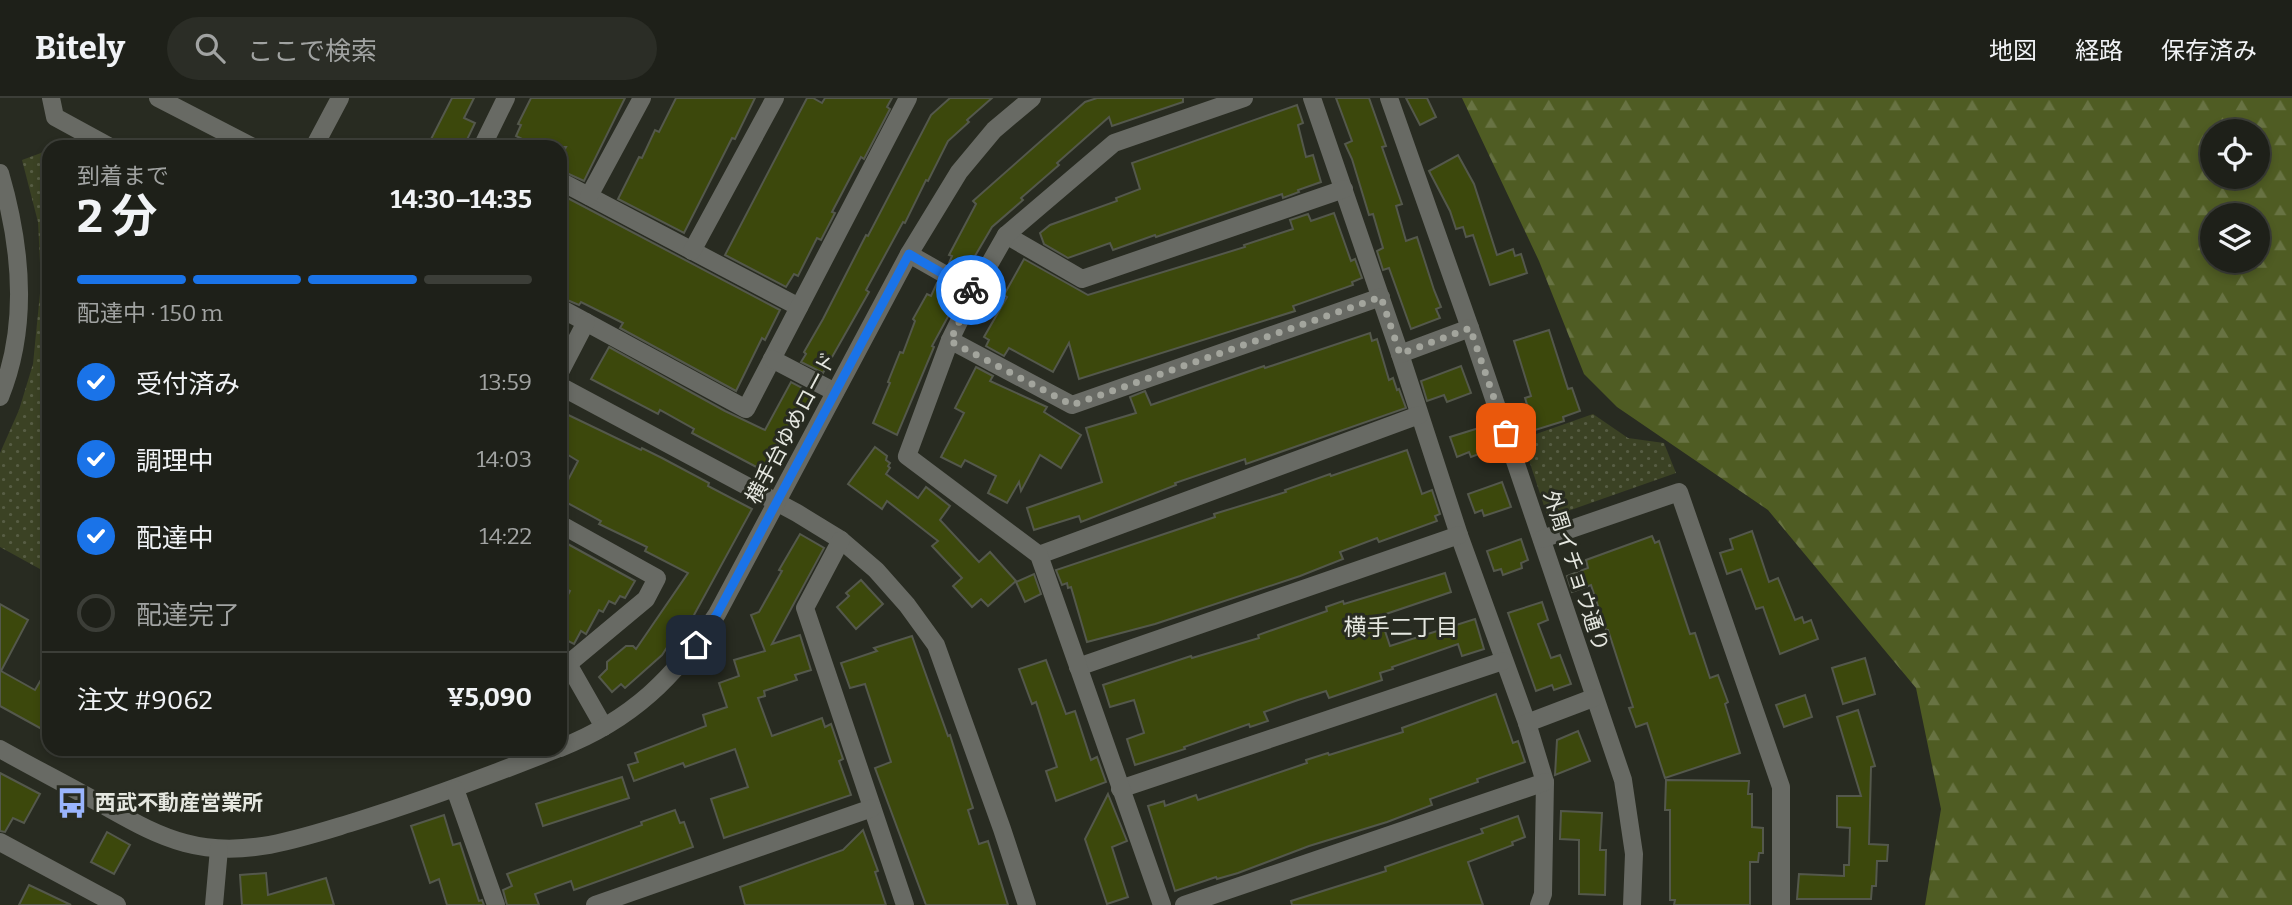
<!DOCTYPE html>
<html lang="ja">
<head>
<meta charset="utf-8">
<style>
  :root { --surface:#1e2019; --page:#2b2d26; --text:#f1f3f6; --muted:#a1a3a2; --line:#3c3e38; --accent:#1a73e8 }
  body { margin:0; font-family:Bitter,"Noto Sans JP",serif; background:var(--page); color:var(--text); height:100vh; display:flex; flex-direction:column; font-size:26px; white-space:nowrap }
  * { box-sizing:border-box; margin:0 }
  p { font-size:23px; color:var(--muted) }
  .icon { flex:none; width:38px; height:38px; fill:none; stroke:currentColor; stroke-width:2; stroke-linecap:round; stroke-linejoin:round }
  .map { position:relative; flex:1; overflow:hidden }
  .side { position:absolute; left:42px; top:42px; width:525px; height:616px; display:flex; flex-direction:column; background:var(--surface); border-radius:21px; box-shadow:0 4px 10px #0003,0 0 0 2px var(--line) }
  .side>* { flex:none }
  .buttons { position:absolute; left:2200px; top:21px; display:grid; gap:14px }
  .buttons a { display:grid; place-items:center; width:70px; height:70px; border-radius:50%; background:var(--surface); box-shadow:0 4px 10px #0003,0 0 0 2px var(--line); font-size:35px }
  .pin { position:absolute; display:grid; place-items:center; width:60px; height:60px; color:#fff; margin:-30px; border-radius:14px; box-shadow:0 4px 10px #0006 }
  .courier { position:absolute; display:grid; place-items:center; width:70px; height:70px; margin:-35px; border:5px solid #1a73e8; border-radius:50%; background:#fff; color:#222; box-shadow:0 2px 9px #0007 }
  .overview em { font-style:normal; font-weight:700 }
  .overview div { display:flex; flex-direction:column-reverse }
  .overview { display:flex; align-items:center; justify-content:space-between; height:119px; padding:0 35px }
  h1 { font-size:46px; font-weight:700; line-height:52px }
  .bar { display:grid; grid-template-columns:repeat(4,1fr); gap:10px 7px; align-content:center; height:84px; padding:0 35px }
  .bar i { height:9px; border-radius:5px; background:var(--line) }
  .bar .active { background:var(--accent) }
  .bar p { grid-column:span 4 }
  .line { display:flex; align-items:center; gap:18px; padding:0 35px; border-top:2px solid var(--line) }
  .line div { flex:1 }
  ol { padding:0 35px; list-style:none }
  li { display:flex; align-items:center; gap:21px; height:77px }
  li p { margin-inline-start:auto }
  li .icon { padding:7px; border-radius:50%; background:var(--accent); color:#fff; stroke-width:4 }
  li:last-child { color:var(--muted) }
  li i { width:38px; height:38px; border:4px solid var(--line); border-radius:50% }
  header { display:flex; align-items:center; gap:42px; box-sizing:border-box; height:98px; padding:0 35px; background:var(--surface); border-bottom:2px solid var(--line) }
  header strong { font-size:33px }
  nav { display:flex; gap:38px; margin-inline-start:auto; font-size:24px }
  .search { width:490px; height:63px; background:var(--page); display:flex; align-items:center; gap:18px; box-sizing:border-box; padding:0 24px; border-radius:38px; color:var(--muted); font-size:26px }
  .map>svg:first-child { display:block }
  .forest { fill:url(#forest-firs); fill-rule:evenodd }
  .park { fill:url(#park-dots) }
  .building { fill:#3c480c; stroke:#54584c; stroke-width:2 }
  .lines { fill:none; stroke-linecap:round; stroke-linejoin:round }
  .minor { stroke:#686a64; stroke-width:18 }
  .done { stroke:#a3a59d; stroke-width:7; stroke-dasharray:0 12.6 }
  .route { stroke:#1a73e8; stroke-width:9 }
  .labels { text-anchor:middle; stroke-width:6; stroke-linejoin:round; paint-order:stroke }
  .street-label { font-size:21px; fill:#e5e7e0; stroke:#282b21 }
  .poi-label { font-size:21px; font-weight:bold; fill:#e5e7e0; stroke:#282b21; text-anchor:start }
  .neighbourhood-label { font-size:23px; fill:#e5e7e0; stroke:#282b21 }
</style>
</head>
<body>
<header>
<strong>Bitely</strong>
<div class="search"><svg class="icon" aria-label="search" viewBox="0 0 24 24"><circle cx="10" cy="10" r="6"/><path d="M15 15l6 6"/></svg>ここで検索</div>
<nav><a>地図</a><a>経路</a><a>保存済み</a></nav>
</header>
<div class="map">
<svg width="2292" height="807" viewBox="0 0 2292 807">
  <defs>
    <pattern id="forest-firs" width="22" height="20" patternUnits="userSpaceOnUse" patternTransform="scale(1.75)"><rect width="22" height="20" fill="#4f5c23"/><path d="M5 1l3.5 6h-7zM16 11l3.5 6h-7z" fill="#687343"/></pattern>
    <pattern id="park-dots" width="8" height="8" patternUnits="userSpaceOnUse" patternTransform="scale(1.75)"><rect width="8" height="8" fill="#3b4224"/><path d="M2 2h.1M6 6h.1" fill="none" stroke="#575d44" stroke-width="1.8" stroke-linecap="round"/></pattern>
  </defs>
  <rect width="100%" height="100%" fill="#282b21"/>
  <path class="forest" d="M1462 0H2292V807H1925L1941 711 1916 590 1768 412 1617 309 1584 276 1539 163ZM2212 33H2258V79H2212ZM2212 117H2258V163H2212Z"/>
  <g class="park">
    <polygon points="49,52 49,476 0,449 0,355 19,312 33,266 41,185 38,124 22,62"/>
    <polygon points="1593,316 1628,340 1664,345 1676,375 1548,420 1522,341"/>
  </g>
  <g class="building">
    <polygon points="452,0 474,0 464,20 475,25 464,48 452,42 449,49 427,49"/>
    <polygon points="531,0 625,0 584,83 560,72 560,60 566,49 538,49 516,38 521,27 518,26"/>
    <polygon points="676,0 755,0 735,41 732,40 684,135 618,101 639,59 642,60 655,32 659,34"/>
    <polygon points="807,0 813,0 822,5 825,0 892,0 887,9 890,11 864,61 861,59 832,114 835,115 821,142 817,140 798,178 794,176 786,189 725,157"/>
    <polygon points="950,0 992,0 967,22 969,24 948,43 928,83 926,82 905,125 903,124 866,192 869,194 823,275 801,264 806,256 804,254 823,221 866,137 868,138 931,17"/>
    <polygon points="1097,0 1183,0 1183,4 1112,28 1109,19 1057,65 1059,67 1021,100 1023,102 992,129 965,175 949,165 952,158 949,157 976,106 973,103 1085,4"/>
    <polygon points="1336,0 1369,0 1386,48 1382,49 1402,106 1396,108 1406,143 1417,139 1434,192 1441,209 1436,211 1440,220 1411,231 1389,170 1383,172 1377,153 1383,150 1373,116 1369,117 1352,61 1345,46 1352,43"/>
    <polygon points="1406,0 1427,0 1436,19 1420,27"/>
    <polygon points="1297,7 1303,25 1298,27 1306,59 1313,57 1321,84 1298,92 1299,94 1283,100 1282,96 1156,139 1155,137 1113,152 1110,145 1068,160 1044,146 1040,135 1050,127 1117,103 1116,100 1140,91 1132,65"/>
    <polygon points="1458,57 1474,86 1497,157 1513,151 1515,158 1521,156 1527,175 1490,187 1473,137 1466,139 1463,129 1456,131 1450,113 1429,73"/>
    <polygon points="560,96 780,212 765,242 762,240 736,293 620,230 623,225 581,204 579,207 560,199"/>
    <polygon points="1334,115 1351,163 1355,161 1362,180 1352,184 1353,187 1293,208 1295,213 1079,281 1069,245 1053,274 1009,250 1004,258 986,248 989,242 984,239 1007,199 1004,197 1024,161 1088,197 1245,149 1244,147 1293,131 1290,122 1308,116 1311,123"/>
    <polygon points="937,185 954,195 950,201 956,204 932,248 934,249 897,337 873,325 890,285 888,284 900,254 903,255 915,223 913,221 927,196 931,198"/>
    <polygon points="1549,232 1568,291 1572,290 1580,313 1563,319 1564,323 1535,332 1525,300 1531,298 1514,243"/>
    <polygon points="1370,235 1372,243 1377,241 1389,282 1393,280 1397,292 1399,291 1406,310 1246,366 1245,361 1175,385 1176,387 1081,424 1079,418 1034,432 1027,410 1102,384 1086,330 1136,315 1130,299 1145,293 1151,307 1264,268 1265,270"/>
    <polygon points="609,249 725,313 765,332 791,284 812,295 812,298 794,333 787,330 764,373 692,335 694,331 660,312 658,316 591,281"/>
    <polygon points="1461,268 1471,295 1447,304 1444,297 1427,303 1421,283"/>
    <polygon points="976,269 993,278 990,283 1047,309 1044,314 1081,337 1061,370 1040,357 1021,393 1019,384 1007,405 988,395 996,378 965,362 961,369 941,359 964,315 955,310"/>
    <polygon points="560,313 641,352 642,350 662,360 709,385 708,388 752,411 694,517 678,540 675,537 662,557 625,590 621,586 612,594 599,579 607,571 607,564 626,548 633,548 636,551 688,475 645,453 647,449 599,426 601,423 560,401 560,397 578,363 560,352"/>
    <polygon points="1482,329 1490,352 1471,359 1469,354 1457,359 1450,339"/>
    <polygon points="875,349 887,358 886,362 890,365 888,368 890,370 886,376 918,400 926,389 950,408 940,422 979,464 990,454 1016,483 988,508 981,501 972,509 953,488 962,480 932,448 938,443 887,403 882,411 848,386"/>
    <polygon points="1407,352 1422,396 1432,392 1440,416 1435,418 1437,423 1379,444 1377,440 1340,454 1343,461 1300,478 1155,526 1087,544 1071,489 1068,490 1067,485 1062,487 1056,472 1215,419 1214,416 1286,394 1285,392 1330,376 1331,378"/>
    <polygon points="1502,384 1511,409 1484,418 1482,412 1475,415 1468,396"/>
    <polygon points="1752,433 1769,484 1778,480 1795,522 1802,519 1804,525 1811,522 1818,541 1780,556 1763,509 1756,511 1741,471 1727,476 1720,455 1733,451 1730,441"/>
    <polygon points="800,436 824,450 772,546 800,537 811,572 795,577 797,582 764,593 765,598 758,600 772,638 822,620 825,629 831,626 843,661 839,663 851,697 724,740 711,701 748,689 735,651 685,669 683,665 634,683 628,667 638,664 635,655 706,628 703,617 727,609 719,585 739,578 734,562 765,553 751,517 759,514 782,473 779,472"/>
    <polygon points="1652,438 1655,445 1659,443 1690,536 1695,535 1710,580 1718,577 1728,604 1725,606 1740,655 1665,680 1647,625 1636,629 1629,610 1633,609 1608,532 1606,532 1591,487 1572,494 1567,478 1588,470 1586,462"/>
    <polygon points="1521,441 1528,462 1521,465 1522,470 1503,477 1501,471 1494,473 1487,453"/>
    <polygon points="566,445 635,483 625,500 620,498 615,506 609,503 603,514 599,512 586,536 581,533 574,546 560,539 560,512 570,493 560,488 560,456"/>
    <polygon points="1445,475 1451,494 1380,518 1390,548 1475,521 1484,551 1462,558 1458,546 1392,569 1393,571 1380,575 1382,582 1329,600 1326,593 1298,602 1264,614 1268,623 1250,629 1249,626 1184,649 1185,651 1135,667 1127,641 1144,635 1134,602 1110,609 1103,587 1191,558 1192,560 1259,540 1258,537 1327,513 1326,509 1343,503 1344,506"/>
    <polygon points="1034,476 1041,496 1025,504 1016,484"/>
    <polygon points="861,482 883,506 856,531 837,509 849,498 846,495"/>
    <polygon points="1542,504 1548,522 1538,526 1551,560 1560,557 1571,586 1554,592 1552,587 1536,593 1508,515"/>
    <polygon points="0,506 28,522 1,573 35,592 49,568 49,635 0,608"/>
    <polygon points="912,538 948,638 950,637 973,710 968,712 979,746 988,743 1008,807 926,807 875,670 891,664 865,586 850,590 841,565 877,553 874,550"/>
    <polygon points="1865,560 1875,596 1843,606 1832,570"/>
    <polygon points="1046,562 1066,616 1075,613 1091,662 1097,659 1106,684 1056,703 1046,673 1057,669 1036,604 1032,606 1019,571"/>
    <polygon points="1496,596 1513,645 1518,643 1525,664 1477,681 1478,684 1430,701 1432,707 1387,724 1309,748 1238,775 1217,781 1216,779 1175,793 1148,708 1164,703 1165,708 1196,697 1198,702 1307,665 1306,662 1328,655 1329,657 1403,634 1402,630"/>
    <polygon points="1805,597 1812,619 1784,629 1776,607"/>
    <polygon points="1858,612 1875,668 1871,669 1869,746 1888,747 1887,763 1877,763 1876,788 1872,788 1871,801 1797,801 1799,776 1844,778 1844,767 1849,767 1850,730 1837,729 1837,698 1861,698 1837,619"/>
    <polygon points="1578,633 1590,663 1555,677 1557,642"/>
    <polygon points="0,675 40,696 24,725 13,720 5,734 0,733"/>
    <polygon points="622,679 629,700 543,728 536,706"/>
    <polygon points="1666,682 1749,683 1748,696 1752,696 1752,729 1763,730 1763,755 1759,755 1758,764 1750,764 1750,807 1674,807 1675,802 1670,802 1670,712 1665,712"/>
    <polygon points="1108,696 1127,743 1112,749 1128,799 1107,806 1085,741"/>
    <polygon points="675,712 680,725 684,724 693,749 574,792 571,783 535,796 539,807 507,807 503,792 512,788 507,776 642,727 641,724"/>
    <polygon points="1561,713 1602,715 1600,752 1606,752 1605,797 1579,796 1579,742 1560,741"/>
    <polygon points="444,717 453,747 460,745 479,803 482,802 484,807 447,807 439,781 430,785 411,728"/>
    <polygon points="1518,718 1525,739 1512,744 1513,747 1468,764 1483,807 1292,807 1291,803 1386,773 1385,769 1483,735 1481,731"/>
    <polygon points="863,732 878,773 875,774 886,807 745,807 740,789 843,752"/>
    <polygon points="107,734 130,747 114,776 91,764"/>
    <polygon points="266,775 268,797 326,780 334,807 242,807 240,777"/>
    <polygon points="29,787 71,807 19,807"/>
  </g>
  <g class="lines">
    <g class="minor">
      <polyline points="51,0 55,19 110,49"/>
      <polyline points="158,0 253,49"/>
      <polyline points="1312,0 1400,256 1459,437 1527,625 1545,684 1543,796 1539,807"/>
      <polyline points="1389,0 1470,230 1623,682 1634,756 1632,807"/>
      <polyline points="314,49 340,0"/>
      <polyline points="482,49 506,0"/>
      <path d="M0 75C21 147 29 228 0 299"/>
      <polyline points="560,83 799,209"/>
      <polyline points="589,98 642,0"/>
      <polyline points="1006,137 1082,181 1344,91"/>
      <polyline points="692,153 775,0"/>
      <polyline points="909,156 974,193"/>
      <polyline points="560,210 746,311 908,0"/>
      <polyline points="950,242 1072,307 1381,199"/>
      <polyline points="1400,256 1470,230"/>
      <polyline points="772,261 835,294"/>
      <polyline points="560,274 586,224"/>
      <polyline points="560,288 797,415 841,442 876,472 907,507 936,547 1002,731 1027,807"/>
      <polyline points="560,426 657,480 646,501 568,566"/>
      <polyline points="1542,441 1679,394 1781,689 1781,807"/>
      <polyline points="841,442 805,510 905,807"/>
      <polyline points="1039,457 1419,317"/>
      <polyline points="560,562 568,566 604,629"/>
      <polyline points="1078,569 1459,437"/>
      <polyline points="1527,625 1593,600"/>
      <path d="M560 650C632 622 675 579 717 516L909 156 959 74 994 32 1032 0"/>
      <path d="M0 651C34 670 69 688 103 707 130 722 155 737 185 745 244 761 300 740 357 723 425 702 491 677 557 651"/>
      <polyline points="455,691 496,807"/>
      <polyline points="1120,691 1503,563"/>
      <polyline points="0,744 117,807"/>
      <polyline points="214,807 219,751"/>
      <polyline points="595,807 872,710"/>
      <polyline points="1162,807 1039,457 907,358 950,242 974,193 1006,137 1114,45 1244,0"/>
      <polyline points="1184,807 1545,684"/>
    </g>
  </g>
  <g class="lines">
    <polyline class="done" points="971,192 974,193 950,243 1072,307 1381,199 1400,256 1470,230 1506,335"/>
    <polyline class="route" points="696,547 717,516 909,156 971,192"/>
  </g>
  <defs>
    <symbol id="bus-bare" viewBox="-9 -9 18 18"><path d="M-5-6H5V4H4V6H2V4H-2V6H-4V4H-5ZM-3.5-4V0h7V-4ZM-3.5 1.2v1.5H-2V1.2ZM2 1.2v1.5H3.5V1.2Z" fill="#9ab5fd" stroke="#282b21" stroke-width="2.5" paint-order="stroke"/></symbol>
  </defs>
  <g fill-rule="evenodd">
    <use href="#bus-bare" x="50" y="683" width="44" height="44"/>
  </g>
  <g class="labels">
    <g class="street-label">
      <text transform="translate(791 330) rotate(-62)" y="7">横手台ゆめロード</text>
      <text transform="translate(1576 473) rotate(72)" y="7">外周イチョウ通り</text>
    </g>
    <g class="poi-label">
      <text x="95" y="712">西武不動産営業所</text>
    </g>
    <g class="neighbourhood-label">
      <text x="1401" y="537">横手二丁目</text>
    </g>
  </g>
</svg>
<div class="buttons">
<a><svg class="icon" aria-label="locate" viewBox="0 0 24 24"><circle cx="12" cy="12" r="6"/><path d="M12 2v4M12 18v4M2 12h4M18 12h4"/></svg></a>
<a><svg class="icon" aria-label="layers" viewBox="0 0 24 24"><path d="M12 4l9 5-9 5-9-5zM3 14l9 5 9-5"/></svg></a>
</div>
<div class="pin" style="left:1506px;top:335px;background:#ea580c"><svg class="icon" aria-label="bag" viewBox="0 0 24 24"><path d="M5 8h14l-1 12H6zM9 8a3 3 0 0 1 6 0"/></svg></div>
<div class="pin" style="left:696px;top:547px;background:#1f2937"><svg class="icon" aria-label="home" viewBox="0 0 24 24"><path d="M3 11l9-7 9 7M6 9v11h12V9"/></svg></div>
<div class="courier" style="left:971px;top:192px"><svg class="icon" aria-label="bike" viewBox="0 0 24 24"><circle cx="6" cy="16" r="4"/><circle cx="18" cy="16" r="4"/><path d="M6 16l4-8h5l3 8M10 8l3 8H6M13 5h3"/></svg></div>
<section class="side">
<div class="overview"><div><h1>2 分</h1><p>到着まで</p></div><em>14:30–14:35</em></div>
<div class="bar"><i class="active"></i><i class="active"></i><i class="active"></i><i></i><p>配達中 · 150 m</p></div>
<ol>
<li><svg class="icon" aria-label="check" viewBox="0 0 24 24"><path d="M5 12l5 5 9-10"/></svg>受付済み<p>13:59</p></li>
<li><svg class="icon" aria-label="check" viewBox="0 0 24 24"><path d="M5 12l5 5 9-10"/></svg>調理中<p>14:03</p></li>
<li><svg class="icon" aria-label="check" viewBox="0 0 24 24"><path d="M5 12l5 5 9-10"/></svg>配達中<p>14:22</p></li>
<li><i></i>配達完了</li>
</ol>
<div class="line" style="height:91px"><div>注文 #9062</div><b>¥5,090</b></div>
</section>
</div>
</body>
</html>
